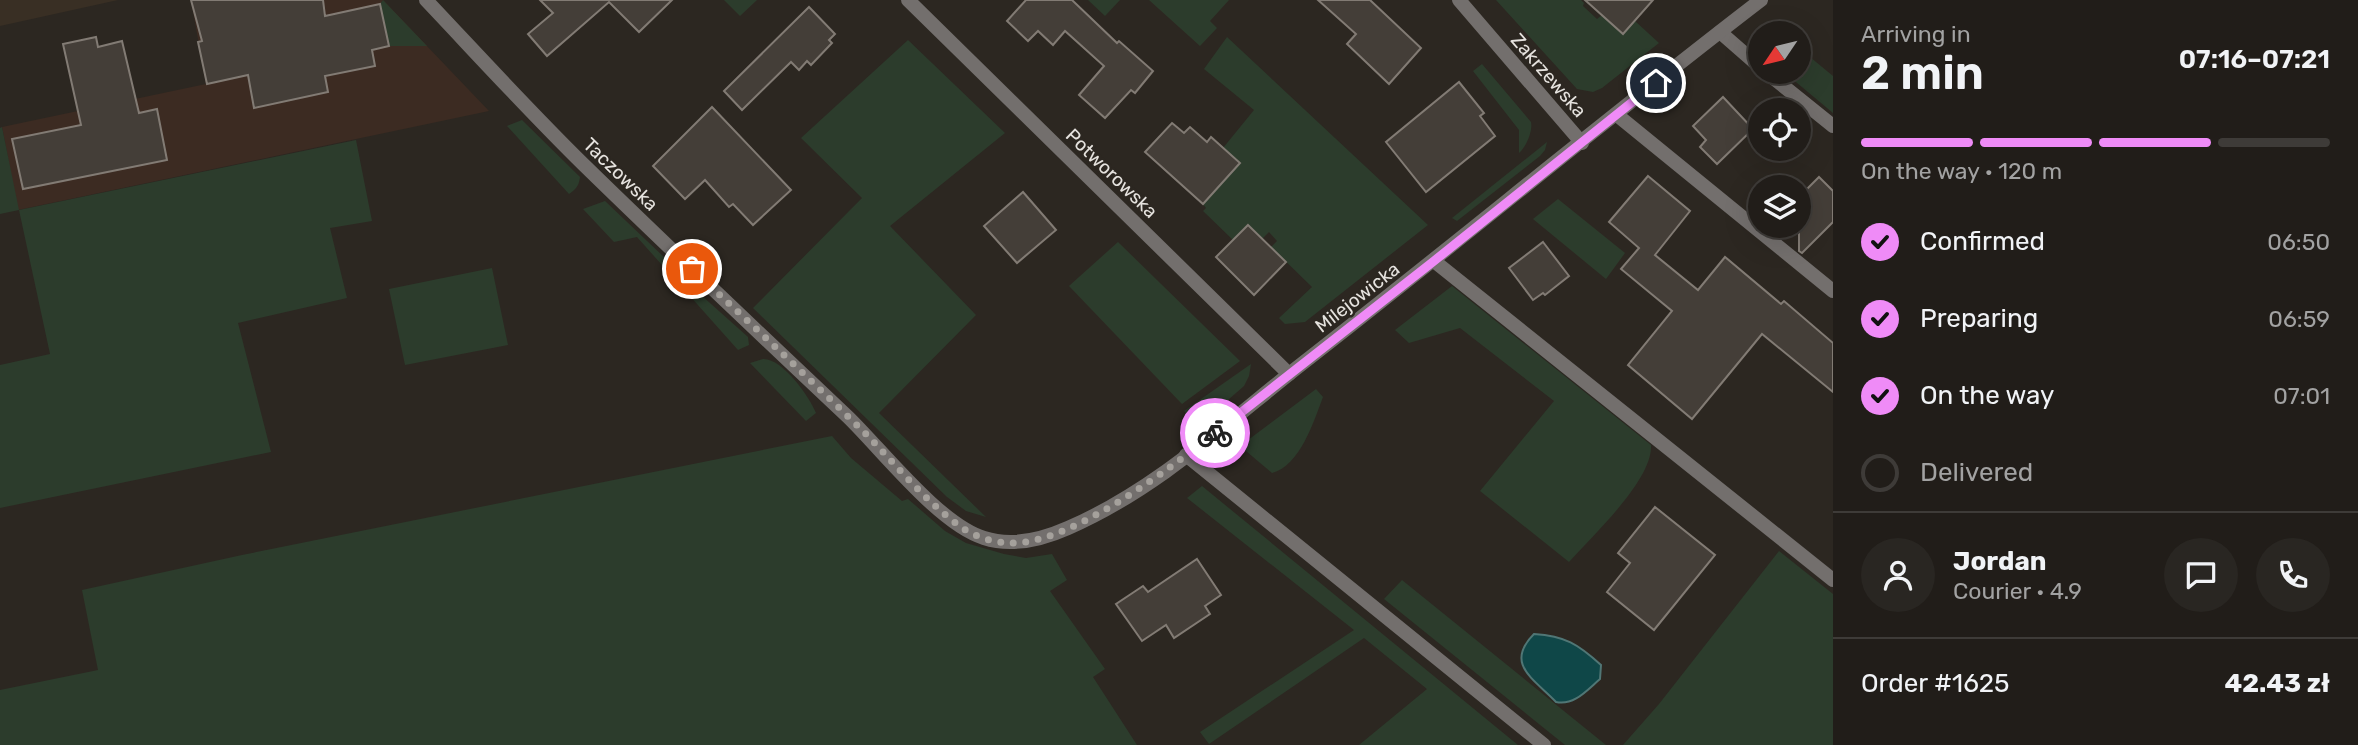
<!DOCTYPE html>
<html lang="en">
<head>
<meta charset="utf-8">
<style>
  :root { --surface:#211d19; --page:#292622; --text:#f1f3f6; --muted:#a2a2a2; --line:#3e3b38; --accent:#ef8bf7 }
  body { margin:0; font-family:Rubik,sans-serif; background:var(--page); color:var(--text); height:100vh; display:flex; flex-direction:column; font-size:26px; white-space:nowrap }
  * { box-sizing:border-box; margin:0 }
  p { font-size:23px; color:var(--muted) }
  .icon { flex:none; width:38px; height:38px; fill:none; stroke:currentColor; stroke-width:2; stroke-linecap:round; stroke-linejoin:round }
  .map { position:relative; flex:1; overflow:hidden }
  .details { display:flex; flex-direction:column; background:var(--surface); width:525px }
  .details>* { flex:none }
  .needle { width:46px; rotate:235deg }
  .fabs { position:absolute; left:1748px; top:21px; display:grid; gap:14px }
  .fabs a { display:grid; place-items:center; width:63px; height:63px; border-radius:50%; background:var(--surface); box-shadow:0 7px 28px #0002,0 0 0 2px var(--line); font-size:35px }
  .pin { position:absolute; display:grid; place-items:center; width:60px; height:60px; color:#fff; margin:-30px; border:4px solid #fff; border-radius:50%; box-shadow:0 2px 7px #0007 }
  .courier { position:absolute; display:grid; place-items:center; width:70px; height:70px; margin:-35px; border:5px solid #ef8bf7; border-radius:50%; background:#fff; color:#222; box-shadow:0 2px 9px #0007 }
  .summary em { font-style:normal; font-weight:600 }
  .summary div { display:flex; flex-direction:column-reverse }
  .summary { display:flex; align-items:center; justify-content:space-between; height:119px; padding:0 28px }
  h1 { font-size:46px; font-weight:600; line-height:52px }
  .bar { display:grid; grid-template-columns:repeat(4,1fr); gap:10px 7px; align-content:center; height:84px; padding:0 28px }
  .bar i { height:9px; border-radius:5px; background:var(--line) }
  .bar .active { background:var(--accent) }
  .bar p { grid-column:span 4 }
  .line { display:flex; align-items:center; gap:18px; padding:0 28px; border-top:2px solid var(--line) }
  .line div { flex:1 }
  .round { display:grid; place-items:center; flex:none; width:74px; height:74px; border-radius:37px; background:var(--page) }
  ol { padding:0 28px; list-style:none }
  li { display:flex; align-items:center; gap:21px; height:77px }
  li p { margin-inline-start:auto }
  li .icon { padding:7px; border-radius:50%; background:var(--accent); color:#111; stroke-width:4 }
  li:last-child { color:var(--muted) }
  li i { width:38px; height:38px; border:4px solid var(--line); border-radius:50% }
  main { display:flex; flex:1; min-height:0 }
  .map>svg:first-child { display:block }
  .commercial { fill:#3c2b22 }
  .built { fill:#392f24 }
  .green { fill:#2c3c2c }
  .water { fill:#0f4748; stroke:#507675; stroke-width:2 }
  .building { fill:#443e38; stroke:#827b74; stroke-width:2 }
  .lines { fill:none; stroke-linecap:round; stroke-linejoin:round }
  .lane { stroke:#736f6d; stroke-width:14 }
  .street { stroke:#736f6d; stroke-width:14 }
  .done { stroke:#a5a19c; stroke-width:7; stroke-dasharray:0 12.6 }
  .route { stroke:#ef8bf7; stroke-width:9 }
  .labels { text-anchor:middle; stroke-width:5; stroke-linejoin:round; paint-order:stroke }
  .street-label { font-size:19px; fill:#e6e3df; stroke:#2c2721 }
</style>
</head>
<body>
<main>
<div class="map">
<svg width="1833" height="745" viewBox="0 0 1833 745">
  <rect width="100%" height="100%" fill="#2c2721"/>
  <polygon class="commercial" points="191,0 383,0 489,111 18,210 2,127 206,84"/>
  <polygon class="built" points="0,0 118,0 0,26"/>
  <g class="green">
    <polygon points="383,0 427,46 389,46 380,4"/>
    <polygon points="724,0 757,0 740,16"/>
    <polygon points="1088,0 1120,0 1105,16"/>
    <polygon points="1149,0 1229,0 1210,21 1217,28 1200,46"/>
    <polygon points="1496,0 1581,0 1584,3 1583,6 1597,19 1602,15 1623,34 1635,21 1659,43 1602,88 1593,92 1577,89"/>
    <polygon points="1227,37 1428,225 1305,322 1285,324 1279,318 1312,287 1271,247 1277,241 1269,232 1262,239 1247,225 1233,240 1203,211 1206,208 1203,204 1240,163 1223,148 1254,110 1204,69"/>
    <polygon points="908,40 1005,133 890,226 976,315 879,413 986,517 966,511 947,497 753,308 862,198 801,138"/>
    <polygon points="1799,48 1833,76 1833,113 1784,72 1799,72"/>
    <path d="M1482 64 1531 122C1533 131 1526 147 1519 153V130L1473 71Z"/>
    <path d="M522 120 580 177C579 186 576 189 569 194L507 126Z"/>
    <polygon points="2,127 19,210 356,140 372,221 330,228 347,298 238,323 271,452 0,508 0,365 50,354 19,210 0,214 0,128"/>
    <polygon points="1547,142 1545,150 1540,156 1457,221 1452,218"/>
    <polygon points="1558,199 1625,253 1606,279 1533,219"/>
    <polygon points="605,201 687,279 679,284 637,237 614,242 583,209"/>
    <polygon points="1118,242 1240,361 1182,404 1069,286"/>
    <polygon points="492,268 508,345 405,365 389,289"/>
    <path d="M1452 286 1651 445C1653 480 1592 536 1569 562L1480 491 1554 401 1460 328 1409 343 1395 330Z"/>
    <polygon points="696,293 701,295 748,337 749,345 738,350 689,295"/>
    <path d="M763 359C782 358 809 396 816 413L806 421 750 363Z"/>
    <polygon points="1251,364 1249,376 1244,386 1198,426 1184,411"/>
    <path d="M1316 389 1323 397C1314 421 1300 466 1272 473L1240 446Z"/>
    <polygon points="832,436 851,458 902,501 908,499 945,531 966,543 1004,554 1026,558 1052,554 1067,580 1050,591 1105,669 1093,677 1137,745 0,745 0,690 98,670 82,590 242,555"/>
    <polygon points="1202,486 1518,745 1359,745 1427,689 1364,638 1209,744 1200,732 1354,630 1187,498"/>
    <polygon points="1779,551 1833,594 1833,745 1623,745 1659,704"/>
    <polygon points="1402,580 1606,745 1565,745 1384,599"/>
  </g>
  <path class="water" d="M1534 634C1565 636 1578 644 1601 665L1600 679C1587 690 1574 706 1556 702 1534 679 1504 664 1534 634Z"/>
  <g class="building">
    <polygon points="191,0 323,0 325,16 380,4 389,46 372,50 375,66 325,76 328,92 254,108 248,75 207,84 198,42 202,41"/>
    <polygon points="540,0 672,0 639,32 609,2 547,56 528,34 553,13"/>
    <polygon points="1026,0 1072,0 1117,43 1119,41 1153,71 1135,93 1131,90 1105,118 1079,95 1104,66 1065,31 1053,45 1038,31 1028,41 1007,21"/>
    <polygon points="1318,0 1370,0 1421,48 1389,84 1347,44 1356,34"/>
    <polygon points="1585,0 1653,0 1623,34"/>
    <polygon points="809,7 835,34 829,40 832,43 811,65 807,61 799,70 791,62 742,110 724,91"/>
    <polygon points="96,37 98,47 122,41 139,113 157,109 167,160 23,189 12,139 81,125 63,44"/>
    <polygon points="1459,82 1484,113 1480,116 1495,136 1426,192 1386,142"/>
    <polygon points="1723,97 1753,129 1717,164 1700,147 1706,140 1693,126"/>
    <polygon points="712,107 791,190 753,225 733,204 729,207 705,180 685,199 653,166"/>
    <polygon points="1172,123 1184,133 1190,127 1207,142 1211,137 1240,163 1203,204 1145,152"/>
    <polygon points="1648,176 1690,211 1655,255 1698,290 1725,257 1781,304 1784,301 1833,343 1833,392 1762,334 1692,419 1628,365 1672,311 1621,269 1639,248 1609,222"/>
    <polygon points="1819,177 1833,191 1833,222 1802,253 1799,251 1799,197"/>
    <polygon points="1023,192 1056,230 1017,263 984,226"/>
    <polygon points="1248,225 1286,262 1254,295 1216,257"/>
    <polygon points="1543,242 1569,276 1545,295 1543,293 1533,300 1509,268"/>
    <polygon points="1655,507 1715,555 1654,630 1607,592 1630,563 1618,553"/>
    <polygon points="1197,559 1221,595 1205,606 1210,614 1174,638 1166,625 1142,641 1116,604 1143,586 1148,592"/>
  </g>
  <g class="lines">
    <g class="lane">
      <polyline points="1720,32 1760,67"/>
      <polyline points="1766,72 1833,126"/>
      <polyline points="1617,115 1833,291"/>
      <polyline points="1434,261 1833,580"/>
      <polyline points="1186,455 1544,745"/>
    </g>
    <g class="street">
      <path d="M426 0C478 55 529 111 583 164 670 249 759 333 848 417 883 451 939 524 984 538 1012 547 1041 540 1068 528 1156 490 1229 421 1303 363 1457 243 1607 118 1761 0"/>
      <polyline points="908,0 1289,374"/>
      <polyline points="1459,0 1582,143"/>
    </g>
  </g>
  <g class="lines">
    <path class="done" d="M692 269C750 323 809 378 866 434 897 466 925 501 961 527 975 537 995 543 1011 543 1071 544 1169 469 1215 433"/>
    <polyline class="route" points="1215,433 1434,261 1656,83"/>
  </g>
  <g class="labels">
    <g class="street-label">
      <text transform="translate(1549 75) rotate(49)" y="7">Zakrzewska</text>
      <text transform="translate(1112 173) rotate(44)" y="7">Potworowska</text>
      <text transform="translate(621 174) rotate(44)" y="7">Taczowska</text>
      <text transform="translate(1357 297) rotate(-38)" y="7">Milejowicka</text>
    </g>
  </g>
</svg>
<div class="fabs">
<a><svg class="needle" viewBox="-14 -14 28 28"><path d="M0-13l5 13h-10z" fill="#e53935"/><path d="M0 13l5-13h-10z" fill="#a2a2a2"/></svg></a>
<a><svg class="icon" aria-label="locate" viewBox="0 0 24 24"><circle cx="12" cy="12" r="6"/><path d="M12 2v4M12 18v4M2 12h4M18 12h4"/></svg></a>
<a><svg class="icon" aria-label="layers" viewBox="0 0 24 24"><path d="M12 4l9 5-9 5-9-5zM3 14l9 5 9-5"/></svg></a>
</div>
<div class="pin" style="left:692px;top:269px;background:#ea580c"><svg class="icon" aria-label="bag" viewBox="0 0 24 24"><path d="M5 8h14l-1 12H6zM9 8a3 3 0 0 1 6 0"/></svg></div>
<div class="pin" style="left:1656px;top:83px;background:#1f2937"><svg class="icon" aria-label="home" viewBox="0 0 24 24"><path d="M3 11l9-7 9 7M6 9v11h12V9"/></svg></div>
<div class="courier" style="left:1215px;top:433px"><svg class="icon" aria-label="bike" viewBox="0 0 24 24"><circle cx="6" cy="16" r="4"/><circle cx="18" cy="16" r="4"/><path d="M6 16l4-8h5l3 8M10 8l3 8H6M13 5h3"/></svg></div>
</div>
<section class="details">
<div class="summary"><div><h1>2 min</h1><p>Arriving in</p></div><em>07:16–07:21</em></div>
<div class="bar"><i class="active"></i><i class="active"></i><i class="active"></i><i></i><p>On the way · 120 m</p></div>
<ol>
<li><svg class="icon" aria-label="check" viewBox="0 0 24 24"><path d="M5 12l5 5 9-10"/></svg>Confirmed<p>06:50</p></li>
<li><svg class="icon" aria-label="check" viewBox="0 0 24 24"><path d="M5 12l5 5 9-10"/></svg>Preparing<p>06:59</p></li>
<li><svg class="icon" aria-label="check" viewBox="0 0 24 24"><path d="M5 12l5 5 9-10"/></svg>On the way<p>07:01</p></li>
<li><i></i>Delivered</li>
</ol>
<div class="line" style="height:126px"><a class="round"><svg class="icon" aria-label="person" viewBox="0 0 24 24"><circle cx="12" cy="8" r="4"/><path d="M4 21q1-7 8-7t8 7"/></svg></a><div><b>Jordan</b><p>Courier · 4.9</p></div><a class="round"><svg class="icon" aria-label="chat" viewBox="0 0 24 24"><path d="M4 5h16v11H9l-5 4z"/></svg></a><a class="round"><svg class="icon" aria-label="phone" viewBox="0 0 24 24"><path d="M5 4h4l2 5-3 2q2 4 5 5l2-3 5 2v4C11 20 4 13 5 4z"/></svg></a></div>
<div class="line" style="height:91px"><div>Order #1625</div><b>42.43 zł</b></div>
</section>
</main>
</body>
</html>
